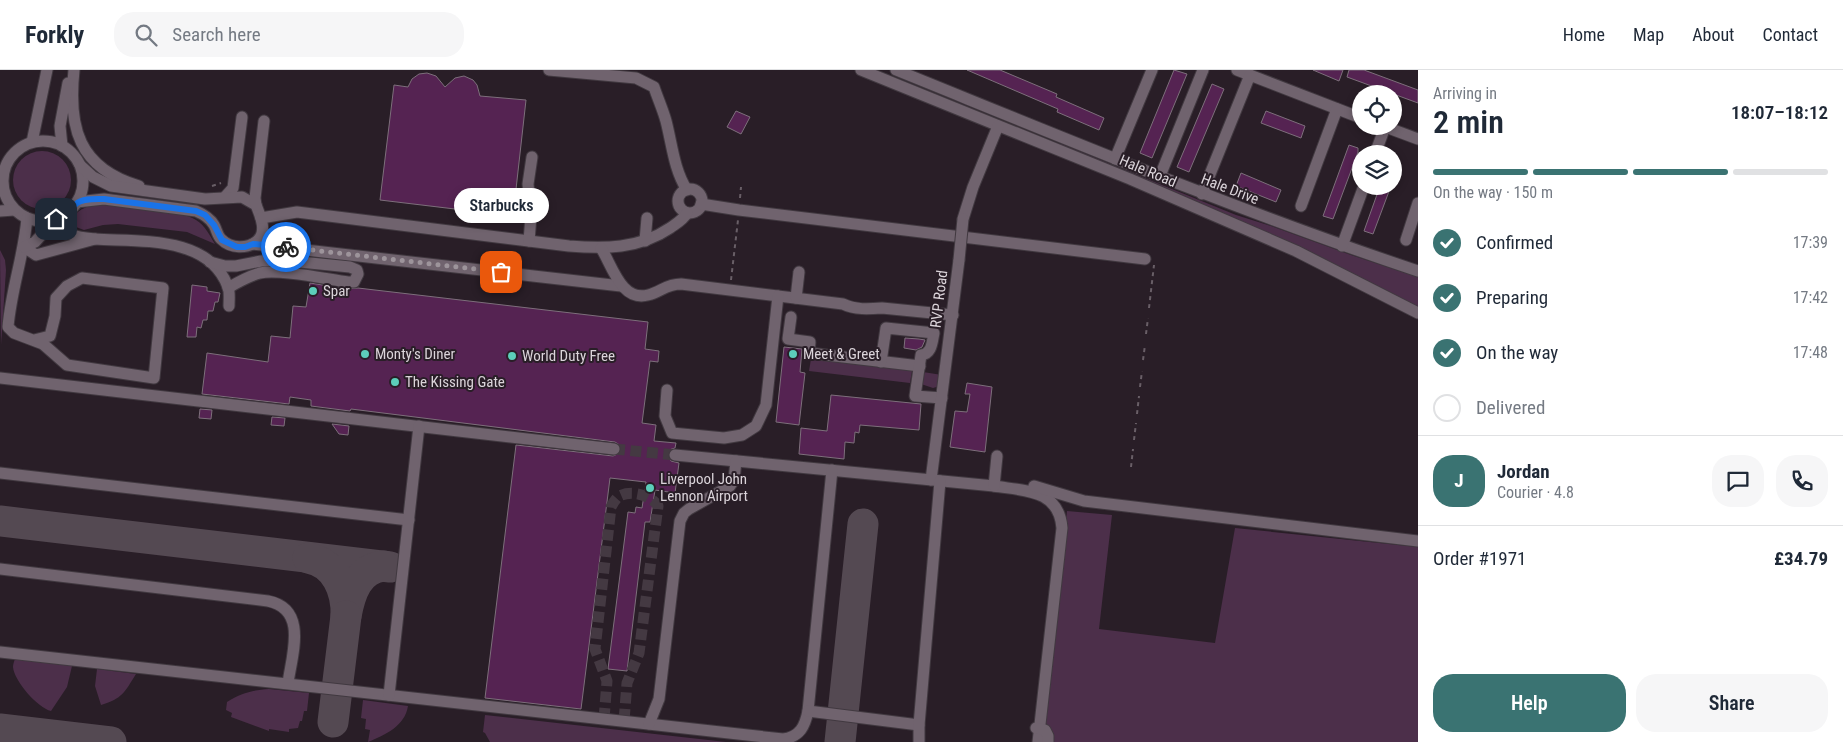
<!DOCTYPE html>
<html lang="en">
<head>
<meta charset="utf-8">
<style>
  :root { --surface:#fff; --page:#f6f6f7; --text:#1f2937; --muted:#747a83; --line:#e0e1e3; --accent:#3a7372 }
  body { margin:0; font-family:"Roboto Condensed",sans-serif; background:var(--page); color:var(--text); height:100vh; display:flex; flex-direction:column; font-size:19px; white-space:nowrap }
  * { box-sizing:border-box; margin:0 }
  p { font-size:16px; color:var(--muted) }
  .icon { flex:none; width:28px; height:28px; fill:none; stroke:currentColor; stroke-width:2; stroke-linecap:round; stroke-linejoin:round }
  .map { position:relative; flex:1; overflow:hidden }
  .sheet { display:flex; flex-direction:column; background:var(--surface); width:425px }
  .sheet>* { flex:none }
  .controls { position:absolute; left:1352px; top:15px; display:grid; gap:10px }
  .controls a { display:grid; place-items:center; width:50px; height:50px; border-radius:50%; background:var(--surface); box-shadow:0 2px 8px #0003; font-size:25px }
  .pin { position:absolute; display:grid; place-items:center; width:42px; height:42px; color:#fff; margin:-21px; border-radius:10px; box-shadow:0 2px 8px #0006 }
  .courier { position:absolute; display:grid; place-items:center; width:50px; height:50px; margin:-25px; border:4px solid #1a73e8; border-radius:50%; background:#fff; color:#222; box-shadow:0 1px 6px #0007 }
  .bubble { position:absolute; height:35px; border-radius:18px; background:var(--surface); box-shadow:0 2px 8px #0003; font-size:16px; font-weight:600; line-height:35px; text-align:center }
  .headline em { font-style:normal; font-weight:600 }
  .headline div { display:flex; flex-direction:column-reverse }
  .headline { display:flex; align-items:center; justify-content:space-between; height:85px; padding:0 15px }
  h1 { font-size:32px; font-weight:600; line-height:38px }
  .bar { display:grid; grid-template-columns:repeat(4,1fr); gap:8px 5px; align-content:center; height:60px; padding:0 15px }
  .bar i { height:6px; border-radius:4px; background:var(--line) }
  .bar .selected { background:var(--accent) }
  .bar p { grid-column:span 4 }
  .line { display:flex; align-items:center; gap:12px; padding:0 15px; border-top:1px solid var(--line) }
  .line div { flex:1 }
  .round { display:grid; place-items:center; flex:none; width:52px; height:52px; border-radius:20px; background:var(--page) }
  ol { padding:0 15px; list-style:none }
  li { display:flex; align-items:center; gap:15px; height:55px }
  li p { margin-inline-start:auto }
  li .icon { padding:5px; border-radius:50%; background:var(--accent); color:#fff; stroke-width:4 }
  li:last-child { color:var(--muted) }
  li i { width:28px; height:28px; border:2px solid var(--line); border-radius:50% }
  .button { display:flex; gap:10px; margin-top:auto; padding:10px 15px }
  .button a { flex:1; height:58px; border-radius:20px; background:var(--accent); color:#fff; font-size:20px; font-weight:600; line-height:58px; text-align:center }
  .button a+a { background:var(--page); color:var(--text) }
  header { display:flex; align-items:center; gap:30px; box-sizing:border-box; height:70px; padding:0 25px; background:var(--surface); border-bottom:1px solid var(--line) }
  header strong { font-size:24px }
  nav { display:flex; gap:28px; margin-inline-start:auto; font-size:18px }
  .search { width:350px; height:45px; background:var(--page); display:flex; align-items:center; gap:12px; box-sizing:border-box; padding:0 18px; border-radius:20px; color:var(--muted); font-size:19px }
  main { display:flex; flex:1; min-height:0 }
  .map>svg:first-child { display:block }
  .green { fill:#4c2f4a }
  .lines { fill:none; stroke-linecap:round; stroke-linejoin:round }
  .taxiway { stroke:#544952; stroke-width:31 }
  .building { fill:#552352; stroke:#7d6f7b }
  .minor-tunnel { stroke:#443942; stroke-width:11; stroke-dasharray:11 5.5; stroke-linecap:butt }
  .minor-casing { stroke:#413940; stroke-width:13 }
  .path { stroke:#695f67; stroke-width:2; stroke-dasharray:4 4; stroke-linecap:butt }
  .minor { stroke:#70636e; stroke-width:11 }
  .minor-bridge-casing { stroke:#413940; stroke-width:13; stroke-linecap:butt }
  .minor-bridge { stroke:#70636e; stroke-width:11 }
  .done { stroke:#9d949b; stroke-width:5; stroke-dasharray:0 9 }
  .route { stroke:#1a73e8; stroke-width:6 }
  .poi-dot { fill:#5cceba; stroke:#291e27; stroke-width:2 }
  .labels { text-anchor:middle; stroke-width:4; stroke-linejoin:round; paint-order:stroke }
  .street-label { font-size:15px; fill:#dbd4da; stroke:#291e27 }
  .poi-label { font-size:15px; fill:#dbd4da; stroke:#291e27; text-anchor:start }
</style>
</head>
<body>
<header>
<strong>Forkly</strong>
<div class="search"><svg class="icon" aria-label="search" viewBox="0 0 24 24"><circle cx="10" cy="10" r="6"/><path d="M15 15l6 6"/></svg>Search here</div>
<nav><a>Home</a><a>Map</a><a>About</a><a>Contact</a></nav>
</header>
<main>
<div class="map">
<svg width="1418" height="672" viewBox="0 0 1418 672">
  <rect width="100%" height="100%" fill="#291e27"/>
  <g class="green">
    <polygon points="1061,74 1236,145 1271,156 1351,185 1418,207 1418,237 1055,75"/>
    <circle cx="42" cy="110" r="29"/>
    <path d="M95 134C117 137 180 139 196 150 205 155 210 166 215 174L187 162 118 154 103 155 84 160 76 157 72 154C73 141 84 138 95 134Z"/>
    <polygon points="0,180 5,190 6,200 1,275"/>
    <polygon points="811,289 912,301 910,313 809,301"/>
    <polygon points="923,302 942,305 940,316 933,318 921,314"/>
    <polygon points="1067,441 1112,445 1099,559 1215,573 1235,458 1418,477 1418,672 1052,672 1044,655"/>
    <path d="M15 589 72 596 67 617 51 641C38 638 14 611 13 597 13 594 14 592 15 589Z"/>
    <path d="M97 599 136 604C124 623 123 628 101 635L95 616Z"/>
    <path d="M269 619 309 623 307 641H304L302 651H300L298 658 289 659V662L269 659V661L231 647 232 643 226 640 227 632C241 623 253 620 269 619Z"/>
    <path d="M363 630 408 636C405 656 385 665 368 672L370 660 365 659 366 649 361 648Z"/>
    <polygon points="485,645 726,672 490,672 485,663 483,662"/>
  </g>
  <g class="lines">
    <g class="taxiway">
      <polyline points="0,451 390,497"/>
      <path d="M308 488C336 493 347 521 346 546 350 524 358 498 384 496"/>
      <polyline points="333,652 346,546"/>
      <polyline points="0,659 111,672"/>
      <polyline points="840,672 863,454"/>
    </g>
  </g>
  <g class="building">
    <polygon points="967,0 1000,0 1057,24 1056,27 1104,48 1099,60 1057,42 1058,39"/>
    <polygon points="1174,0 1187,4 1152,88 1140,83"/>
    <polygon points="1313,0 1343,0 1339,11"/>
    <polygon points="1349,0 1364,0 1418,20 1418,33 1347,7"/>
    <polygon points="427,3 436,6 445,17 455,8 464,6 473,10 477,15 480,26 526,30 513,146 380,130 394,15 408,17 412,9 419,4"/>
    <polygon points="1212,14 1224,19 1189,102 1177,97"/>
    <polygon points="736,41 750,47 741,64 727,57"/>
    <polygon points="1266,41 1305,56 1301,68 1261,53"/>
    <polygon points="1349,75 1358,78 1358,82 1333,149 1323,146"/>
    <polygon points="1241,103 1281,120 1276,132 1236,116"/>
    <polygon points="1380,116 1391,116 1373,164 1364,161"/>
    <polygon points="310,213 347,219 358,218 648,252 645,279 659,281 658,292 650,291 642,353 656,355 654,371 676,373 675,378 669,380 668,385 671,391 679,393 675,423 655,420 650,452 645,452 627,601 608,599 628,442 635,443 636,437 642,438 646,412 610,408 581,639 485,628 516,375 613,386 620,383 621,376 615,372 351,339 350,341 311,336 311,330 290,327 289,334 202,324 207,283 268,292 271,266 290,268 293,236 306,237"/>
    <polygon points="192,215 207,217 207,221 220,223 218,232 215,232 213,241 208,241 207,250 203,250 201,258 197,257 196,267 187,267"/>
    <polygon points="905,268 919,269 925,270 922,277 916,280 904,278"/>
    <polygon points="784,277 802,279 800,302 805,303 799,355 776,352"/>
    <polygon points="967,313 992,317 985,382 950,377 955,341 967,342 970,324 965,324"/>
    <polygon points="831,325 921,334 919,360 860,355 859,363 855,362 854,373 845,372 844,389 799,384 801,358 827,361"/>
    <polygon points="200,339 212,340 211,349 199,348"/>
    <polygon points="272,347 285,348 284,356 271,355"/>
    <polygon points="332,354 349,356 348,365 339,364"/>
  </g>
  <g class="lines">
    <g class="minor-tunnel">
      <polyline points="614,379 675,385"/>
      <path d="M604 649 607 611 595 579 611 437C613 433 615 430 618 427 630 419 651 425 658 436L639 583 627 613 624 651"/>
    </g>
    <defs>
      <g id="minor">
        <path d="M74 0C68 57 78 98 139 116"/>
        <path d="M549 0 636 8 654 17C658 29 663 40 666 51 672 74 674 100 687 120"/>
        <polyline points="861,0 1130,109 1296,181 1418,243"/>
        <path d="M896 0C1069 70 1241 142 1418 201"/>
        <polyline points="1237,0 1361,48"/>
        <polyline points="1383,56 1418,69"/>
        <circle cx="43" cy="111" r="40"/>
        <polyline points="32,72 47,0"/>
        <polyline points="62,76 60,56 68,13"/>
        <polyline points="1375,84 1385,57"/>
        <polyline points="1115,89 1152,0"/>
        <polyline points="1160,106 1203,0"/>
        <circle cx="690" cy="131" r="12"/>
        <polyline points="1202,124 1250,5"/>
        <polyline points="225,127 233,118 242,47"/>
        <path d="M77 132 104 129 196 141C203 144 210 148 214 155 217 160 217 165 221 169 231 179 247 179 257 171 268 162 260 145 256 135L242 127 205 129 111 116 93 107 80 95"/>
        <polyline points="701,134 739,140 1145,189"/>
        <polyline points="256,135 255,128 264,51"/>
        <polyline points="1301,136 1337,39"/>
        <polyline points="0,141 14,140"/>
        <path d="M27 148C24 185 11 220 8 257L14 263 43 274 67 295 154 308 163 218 82 208 67 216 56 228 55 246 50 266 34 270"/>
        <path d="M261 148 297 142 569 176C604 179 639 179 670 158 677 153 683 150 687 143"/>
        <polyline points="963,149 973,117 998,56"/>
        <path d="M95 169C139 172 209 165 228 217 230 222 229 230 229 236"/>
        <polyline points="1406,170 1418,133"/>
        <polyline points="529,171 531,146 528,114 532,87"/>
        <polyline points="645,171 647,148"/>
        <polyline points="253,174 621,216"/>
        <polyline points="1342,176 1364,116"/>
        <path d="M24 177 36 185 95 169C75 167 68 167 58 148"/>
        <polyline points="24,177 35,172 56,149"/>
        <path d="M601 178C612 195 621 232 648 225 661 222 666 214 681 214L843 234C855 240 869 239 882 238L953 245"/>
        <path d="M210 192 225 196H236L261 191 280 190 350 197 357 200 358 204 354 212H348C326 209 280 199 260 203 249 206 238 212 228 218"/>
        <polyline points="796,228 799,202"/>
        <polyline points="791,247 788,269 810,272 809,283 920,296"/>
        <path d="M881 292 886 258 934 263C932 272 932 284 921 285L915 326 942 328"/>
        <polyline points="0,308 614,379"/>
        <polyline points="667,320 665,346 672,363 724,368 742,365 756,356 766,335 778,226"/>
        <path d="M675 385 994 416C1024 421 1059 419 1062 458L1038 672"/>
        <polyline points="0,403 409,450"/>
        <polyline points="931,410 959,190"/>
        <polyline points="994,416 997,386"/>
        <polyline points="1034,416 1084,431 1418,471"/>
        <path d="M0 499 268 531C308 539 292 584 288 613"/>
        <path d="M0 582 783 669C800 667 805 656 808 641L832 400"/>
        <polyline points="389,625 419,356"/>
        <polyline points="808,641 919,655"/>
        <polyline points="649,654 659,629 680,451 684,443 689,439 730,416 734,410 736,391"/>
        <polyline points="1036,658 1045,660 1048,666 1048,672"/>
        <polyline points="919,672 919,655 940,411"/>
      </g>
    </defs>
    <use href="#minor" class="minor-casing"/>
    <g class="path">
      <polyline points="212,116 221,113"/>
      <polyline points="740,128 741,117"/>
      <polyline points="731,210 738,150"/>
      <polyline points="1149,238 1154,195"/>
      <polyline points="1146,264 1148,248"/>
      <polyline points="1143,290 1145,275"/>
      <polyline points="1140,317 1142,301"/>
      <polyline points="1137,344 1139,326"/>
      <polyline points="1134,370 1136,353"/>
      <polyline points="1131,397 1133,379"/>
    </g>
    <use href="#minor" class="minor"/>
    <defs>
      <polyline id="minor-bridge" points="959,190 963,149"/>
    </defs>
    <use href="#minor-bridge" class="minor-bridge-casing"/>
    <use href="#minor-bridge" class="minor-bridge"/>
  </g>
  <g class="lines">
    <polyline class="done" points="286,177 501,202"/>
    <path class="route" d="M56 149C65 145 69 140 76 134 82 128 96 129 104 129L196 141 205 145 214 155 222 170 237 177H245L253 174 286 177"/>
  </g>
  <g class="poi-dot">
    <circle cx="313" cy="221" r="5"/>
    <circle cx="365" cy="284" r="5"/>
    <circle cx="793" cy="284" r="5"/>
    <circle cx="512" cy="286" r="5"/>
    <circle cx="395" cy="312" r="5"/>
    <circle cx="650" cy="418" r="5"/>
  </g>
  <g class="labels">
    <g class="street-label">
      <text transform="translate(1148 101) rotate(23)" y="5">Hale Road</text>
      <text transform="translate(1230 119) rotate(21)" y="5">Hale Drive</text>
      <text transform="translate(939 229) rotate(-83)" y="5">RVP Road</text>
    </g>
    <g class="poi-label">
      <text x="323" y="226">Spar</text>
      <text x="375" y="289">Monty's Diner</text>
      <text x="803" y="289">Meet &amp; Greet</text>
      <text x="522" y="291">World Duty Free</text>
      <text x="405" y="317">The Kissing Gate</text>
      <text x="660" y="414">Liverpool John<tspan x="660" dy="17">Lennon Airport</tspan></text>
    </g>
  </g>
</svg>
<div class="controls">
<a><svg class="icon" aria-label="locate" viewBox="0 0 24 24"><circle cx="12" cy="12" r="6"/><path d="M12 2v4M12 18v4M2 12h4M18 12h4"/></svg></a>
<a><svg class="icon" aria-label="layers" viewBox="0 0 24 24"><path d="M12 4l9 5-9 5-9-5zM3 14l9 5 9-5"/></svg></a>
</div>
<div class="pin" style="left:501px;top:202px;background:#ea580c"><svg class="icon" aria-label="bag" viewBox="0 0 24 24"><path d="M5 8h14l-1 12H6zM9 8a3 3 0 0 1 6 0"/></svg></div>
<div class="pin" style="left:56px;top:149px;background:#1f2937"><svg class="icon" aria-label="home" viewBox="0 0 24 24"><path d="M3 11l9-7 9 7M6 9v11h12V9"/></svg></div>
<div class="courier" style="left:286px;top:177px"><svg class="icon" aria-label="bike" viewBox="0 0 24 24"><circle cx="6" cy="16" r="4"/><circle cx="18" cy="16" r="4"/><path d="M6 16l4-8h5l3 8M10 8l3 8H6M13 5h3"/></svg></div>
<div class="bubble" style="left:454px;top:118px;width:95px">Starbucks</div>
</div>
<section class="sheet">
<div class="headline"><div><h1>2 min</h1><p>Arriving in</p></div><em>18:07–18:12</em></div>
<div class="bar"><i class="selected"></i><i class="selected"></i><i class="selected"></i><i></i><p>On the way · 150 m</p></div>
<ol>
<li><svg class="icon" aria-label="check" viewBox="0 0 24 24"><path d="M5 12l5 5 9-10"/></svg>Confirmed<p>17:39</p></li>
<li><svg class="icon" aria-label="check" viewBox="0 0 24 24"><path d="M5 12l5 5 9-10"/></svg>Preparing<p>17:42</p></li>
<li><svg class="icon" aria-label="check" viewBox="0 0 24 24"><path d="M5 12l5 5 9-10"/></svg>On the way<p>17:48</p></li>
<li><i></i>Delivered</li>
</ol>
<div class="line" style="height:90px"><b class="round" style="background:var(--accent);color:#fff">J</b><div><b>Jordan</b><p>Courier · 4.8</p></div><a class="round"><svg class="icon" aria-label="chat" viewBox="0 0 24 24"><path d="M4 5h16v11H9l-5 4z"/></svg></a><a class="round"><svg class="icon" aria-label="phone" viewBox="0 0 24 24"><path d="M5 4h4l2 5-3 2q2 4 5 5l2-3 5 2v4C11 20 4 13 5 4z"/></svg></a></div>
<div class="line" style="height:65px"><div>Order #1971</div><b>£34.79</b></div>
<div class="button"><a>Help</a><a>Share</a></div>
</section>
</main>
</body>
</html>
